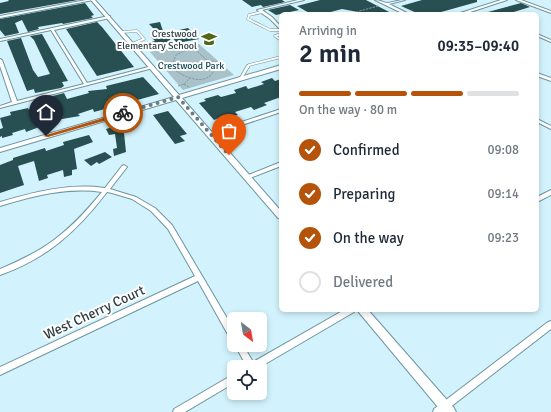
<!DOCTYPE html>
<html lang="en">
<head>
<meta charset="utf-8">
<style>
  :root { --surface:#fff; --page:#f2f2f3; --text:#1f2937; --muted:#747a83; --line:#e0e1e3; --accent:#b45309 }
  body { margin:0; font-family:Signika,sans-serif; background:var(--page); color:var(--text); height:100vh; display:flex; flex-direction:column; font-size:15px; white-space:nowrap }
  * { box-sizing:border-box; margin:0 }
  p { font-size:13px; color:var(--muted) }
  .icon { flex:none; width:22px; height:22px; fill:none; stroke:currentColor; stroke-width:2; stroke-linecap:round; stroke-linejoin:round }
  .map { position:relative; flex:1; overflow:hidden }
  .side { position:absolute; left:279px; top:12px; width:260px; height:300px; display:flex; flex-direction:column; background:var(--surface); border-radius:6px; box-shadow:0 2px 6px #0003 }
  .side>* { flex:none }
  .needle { width:26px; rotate:149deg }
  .tools { position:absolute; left:227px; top:312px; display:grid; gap:8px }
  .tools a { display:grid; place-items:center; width:40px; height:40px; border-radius:6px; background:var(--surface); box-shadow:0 2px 6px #0003; font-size:20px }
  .pin { position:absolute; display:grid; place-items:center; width:34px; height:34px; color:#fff; margin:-41px -17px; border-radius:50% 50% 50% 0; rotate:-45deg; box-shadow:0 0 4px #0007 }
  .pin .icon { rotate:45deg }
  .courier { position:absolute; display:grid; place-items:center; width:40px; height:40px; margin:-20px; border:3px solid #b45309; border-radius:50%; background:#fff; color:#222; box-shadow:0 1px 5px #0007 }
  .headline em { font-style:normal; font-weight:600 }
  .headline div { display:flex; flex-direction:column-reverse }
  .headline { display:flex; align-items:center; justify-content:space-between; height:68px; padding:0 20px }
  h1 { font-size:26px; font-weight:600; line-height:30px }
  .bar { display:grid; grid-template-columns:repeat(4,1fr); gap:6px 4px; align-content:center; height:48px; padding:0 20px }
  .bar i { height:5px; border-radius:3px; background:var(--line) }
  .bar .active { background:var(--accent) }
  .bar p { grid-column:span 4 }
  ol { padding:0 20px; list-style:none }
  li { display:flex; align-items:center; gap:12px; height:44px }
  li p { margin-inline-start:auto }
  li .icon { padding:4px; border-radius:50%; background:var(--accent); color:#fff; stroke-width:4 }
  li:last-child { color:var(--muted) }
  li i { width:22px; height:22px; border:2px solid var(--line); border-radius:50% }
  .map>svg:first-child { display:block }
  .green { fill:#a9c2c9 }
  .building { fill:#284f51 }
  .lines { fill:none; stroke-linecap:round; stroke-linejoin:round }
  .service-far1-casing { stroke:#6e94a0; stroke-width:3 }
  .service-casing { stroke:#6e94a0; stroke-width:4 }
  .minor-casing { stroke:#6e94a0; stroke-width:2 }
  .tertiary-casing { stroke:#6e94a0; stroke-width:2 }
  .path { stroke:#819aa1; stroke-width:1; stroke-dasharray:2.5 1; stroke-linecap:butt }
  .service-far1 { stroke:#fff; stroke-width:2 }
  .service { stroke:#fff; stroke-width:2.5 }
  .minor { fill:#fff; fill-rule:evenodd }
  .tertiary { fill:#fff; fill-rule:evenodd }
  .route { fill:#b45309 }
  .done { stroke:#687e85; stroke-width:4; stroke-dasharray:0 7.2 }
  .labels { text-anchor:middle; stroke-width:4; stroke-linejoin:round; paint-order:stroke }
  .far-poi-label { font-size:10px; fill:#2f3f44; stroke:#fff; text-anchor:end }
  .far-park-label { font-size:10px; fill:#114755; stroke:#fff }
  .near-street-label { font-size:14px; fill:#2f3f44; stroke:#fff }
</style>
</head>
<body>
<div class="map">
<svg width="551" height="412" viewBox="0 0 551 412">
  <rect width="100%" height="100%" fill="#d2f3fd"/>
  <polygon class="green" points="188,43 199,44 234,75 183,90 150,52"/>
  <g class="building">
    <polygon points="8,0 78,0 0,14 0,3 9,1"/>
    <polygon points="242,0 282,0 285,2 263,7 261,5 252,7"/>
    <polygon points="320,0 366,0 393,14 358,14 358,12 342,9 323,14 311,14 297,6"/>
    <polygon points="422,0 477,0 477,2 434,14 419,14 401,6"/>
    <polygon points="85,3 94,15 91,16 93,18 63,24 62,23 38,27 39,29 28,32 22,20 15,23 19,33 5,36 0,30 0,19"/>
    <polygon points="521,3 530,7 507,14 488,14 488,12"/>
    <polygon points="290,5 299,10 276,15 268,10"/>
    <polygon points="97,22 102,27 134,67 97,76 66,29"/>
    <polygon points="160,22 164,34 173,42 154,49 148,43 155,41 151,37 160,35 149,24"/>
    <polygon points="188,28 199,39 177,43 172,37 183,35 179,30"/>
    <polygon points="42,34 68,81 62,82 64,86 61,88 35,93 34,89 27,91 7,41 21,38 33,70 38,77 50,74 34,40 30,36"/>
    <polygon points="143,77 159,94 94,112 93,109 78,114 80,116 56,120 58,123 51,125 50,123 26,132 25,129 12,133 13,135 2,138 2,136 0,137 0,129 3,128 0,118 11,115 10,112 28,108 29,110 41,107 40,105 51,102 49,97 64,93 67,99 89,93 88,91 107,89 106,86"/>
    <polygon points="272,78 275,81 281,79 281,97 264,103 267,105 254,110 251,107 235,112 238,115 224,119 222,117 214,120 199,103 206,101 204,99 218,95 221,97 236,93 234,90 246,86 248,89 264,84 261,82"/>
    <polygon points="168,111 187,134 180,136 185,141 175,144 153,115"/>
    <polygon points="122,124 127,132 124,133 126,152 114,156 113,149 117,148 115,134 109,135 106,129"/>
    <polygon points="89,135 93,142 74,149 77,169 72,170 72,175 64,177 63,170 47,175 48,178 39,181 34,161 18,166 24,185 0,193 0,165 13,160 13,158 45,148 46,151 64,145 63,142"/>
    <polygon points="105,152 112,157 99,164 97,162 91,166 84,160"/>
  </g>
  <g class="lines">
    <defs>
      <g id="service-far1">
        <polyline points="262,12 249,15 248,19 270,30 281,30"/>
        <polyline points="121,32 137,31 144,39 132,44"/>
        <polyline points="281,34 275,36 281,40"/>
        <polyline points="248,67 249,65 281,57"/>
      </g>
      <polyline id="service" points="241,78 248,66"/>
      <g id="minor">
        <polygon points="86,0 93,0 0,18 0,16"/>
        <polygon points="298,0 304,0 262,10 272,17 281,27 281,30 270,19 257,10"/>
        <path d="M375 0C380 0 384 3 388 3 394 2 399 0 405 0L389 4 409 14H404Z"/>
        <polygon points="516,0 521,0 551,11 551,13"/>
        <polygon points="109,16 110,16 110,18 54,30 87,83 152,66 154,67 153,68 0,108 0,106 12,102 0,66 0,59 2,60 17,101 84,84 51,30 0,41 0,39"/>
        <polygon points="537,34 551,40 551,42 537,36"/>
        <polygon points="537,73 551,78 551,81 537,76"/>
        <polygon points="281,109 281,112 212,135 208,135 208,133"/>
        <polygon points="537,119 551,126 551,129 537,122"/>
        <polygon points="281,162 281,166 250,178 246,178 245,177 246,176"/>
        <path d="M124 165 127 167 110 189 136 197 155 208 172 225 234 330V341L231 340 198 281 0 375V367L195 276 168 229 151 211 132 199 112 193 107 192C77 231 48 258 0 275V269C19 261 38 252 54 240 73 226 88 209 102 192 67 187 33 196 0 206V202C34 192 69 183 105 188L122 166Z"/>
        <polygon points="551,190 551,195 537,202 537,197"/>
        <polygon points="344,310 355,310 354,312 260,367 247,367 235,345 243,345 253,362"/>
        <polygon points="551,321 551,329 444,412 433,412 434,409 548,322"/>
        <polygon points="234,374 234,383 185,412 173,412 174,409"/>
      </g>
      <g id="tertiary">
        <polygon points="91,0 95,0 179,95 281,65 281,69 182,98 281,211 281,219 278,218 176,100 0,152 0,148 174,97"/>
        <polygon points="501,0 507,0 464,14 457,14"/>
        <polygon points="357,310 368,310 454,408 456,412 442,412"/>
      </g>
    </defs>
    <use href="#service-far1" class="service-far1-casing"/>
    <use href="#service" class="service-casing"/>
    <use href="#minor" class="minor-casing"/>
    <use href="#tertiary" class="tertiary-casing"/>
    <g class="path">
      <polyline points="349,14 378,6"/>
      <path d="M192 47 207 60 217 62 218 65C215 68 213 73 210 76 199 85 180 75 171 67L176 55Z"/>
      <polyline points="192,47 198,46"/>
      <polyline points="164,70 171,68"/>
      <polyline points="184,84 190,88"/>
      <polyline points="178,86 184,84 190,78"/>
    </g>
    <use href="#service-far1" class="service-far1"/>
    <use href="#service" class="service"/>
    <use href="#minor" class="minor"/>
    <use href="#tertiary" class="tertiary"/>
  </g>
  <polygon class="route" points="123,112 125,115 48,137 43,136"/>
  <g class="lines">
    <polyline class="done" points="123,113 178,97 229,155"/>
  </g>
  <defs>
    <symbol id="school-bare" viewBox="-9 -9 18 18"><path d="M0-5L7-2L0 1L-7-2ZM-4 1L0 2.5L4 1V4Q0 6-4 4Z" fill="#516715" stroke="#fff" stroke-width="2.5" paint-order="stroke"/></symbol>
  </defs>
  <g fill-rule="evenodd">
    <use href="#school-bare" x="198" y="28" width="22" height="22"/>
  </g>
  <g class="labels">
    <g class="far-poi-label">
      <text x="197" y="37">Crestwood<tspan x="197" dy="12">Elementary School</tspan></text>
    </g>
    <g class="far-park-label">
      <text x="191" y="69">Crestwood Park</text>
    </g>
    <g class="near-street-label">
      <text transform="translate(94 312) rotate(-25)" y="5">West Cherry Court</text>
    </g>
  </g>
</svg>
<div class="tools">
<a><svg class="needle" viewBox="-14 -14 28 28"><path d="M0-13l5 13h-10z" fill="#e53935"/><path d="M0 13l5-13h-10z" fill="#747a83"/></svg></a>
<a><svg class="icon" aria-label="locate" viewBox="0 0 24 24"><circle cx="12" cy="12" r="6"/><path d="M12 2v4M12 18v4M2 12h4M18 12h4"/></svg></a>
</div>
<div class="pin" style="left:229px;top:155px;background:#ea580c"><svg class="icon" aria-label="bag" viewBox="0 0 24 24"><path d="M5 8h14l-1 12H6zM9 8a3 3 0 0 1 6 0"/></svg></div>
<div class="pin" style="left:46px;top:136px;background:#1f2937"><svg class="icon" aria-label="home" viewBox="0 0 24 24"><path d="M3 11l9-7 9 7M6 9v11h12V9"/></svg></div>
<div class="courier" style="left:123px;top:113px"><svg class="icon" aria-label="bike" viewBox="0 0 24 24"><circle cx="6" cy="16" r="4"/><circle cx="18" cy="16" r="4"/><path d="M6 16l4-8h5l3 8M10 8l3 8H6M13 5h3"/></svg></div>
<section class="side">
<div class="headline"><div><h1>2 min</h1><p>Arriving in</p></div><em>09:35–09:40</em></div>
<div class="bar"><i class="active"></i><i class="active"></i><i class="active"></i><i></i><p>On the way · 80 m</p></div>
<ol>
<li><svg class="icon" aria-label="check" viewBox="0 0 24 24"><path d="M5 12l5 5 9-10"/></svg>Confirmed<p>09:08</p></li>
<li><svg class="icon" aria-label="check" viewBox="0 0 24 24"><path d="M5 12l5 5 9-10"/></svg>Preparing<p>09:14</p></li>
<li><svg class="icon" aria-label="check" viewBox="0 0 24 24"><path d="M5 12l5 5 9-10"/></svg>On the way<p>09:23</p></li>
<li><i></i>Delivered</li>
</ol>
</section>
</div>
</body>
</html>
